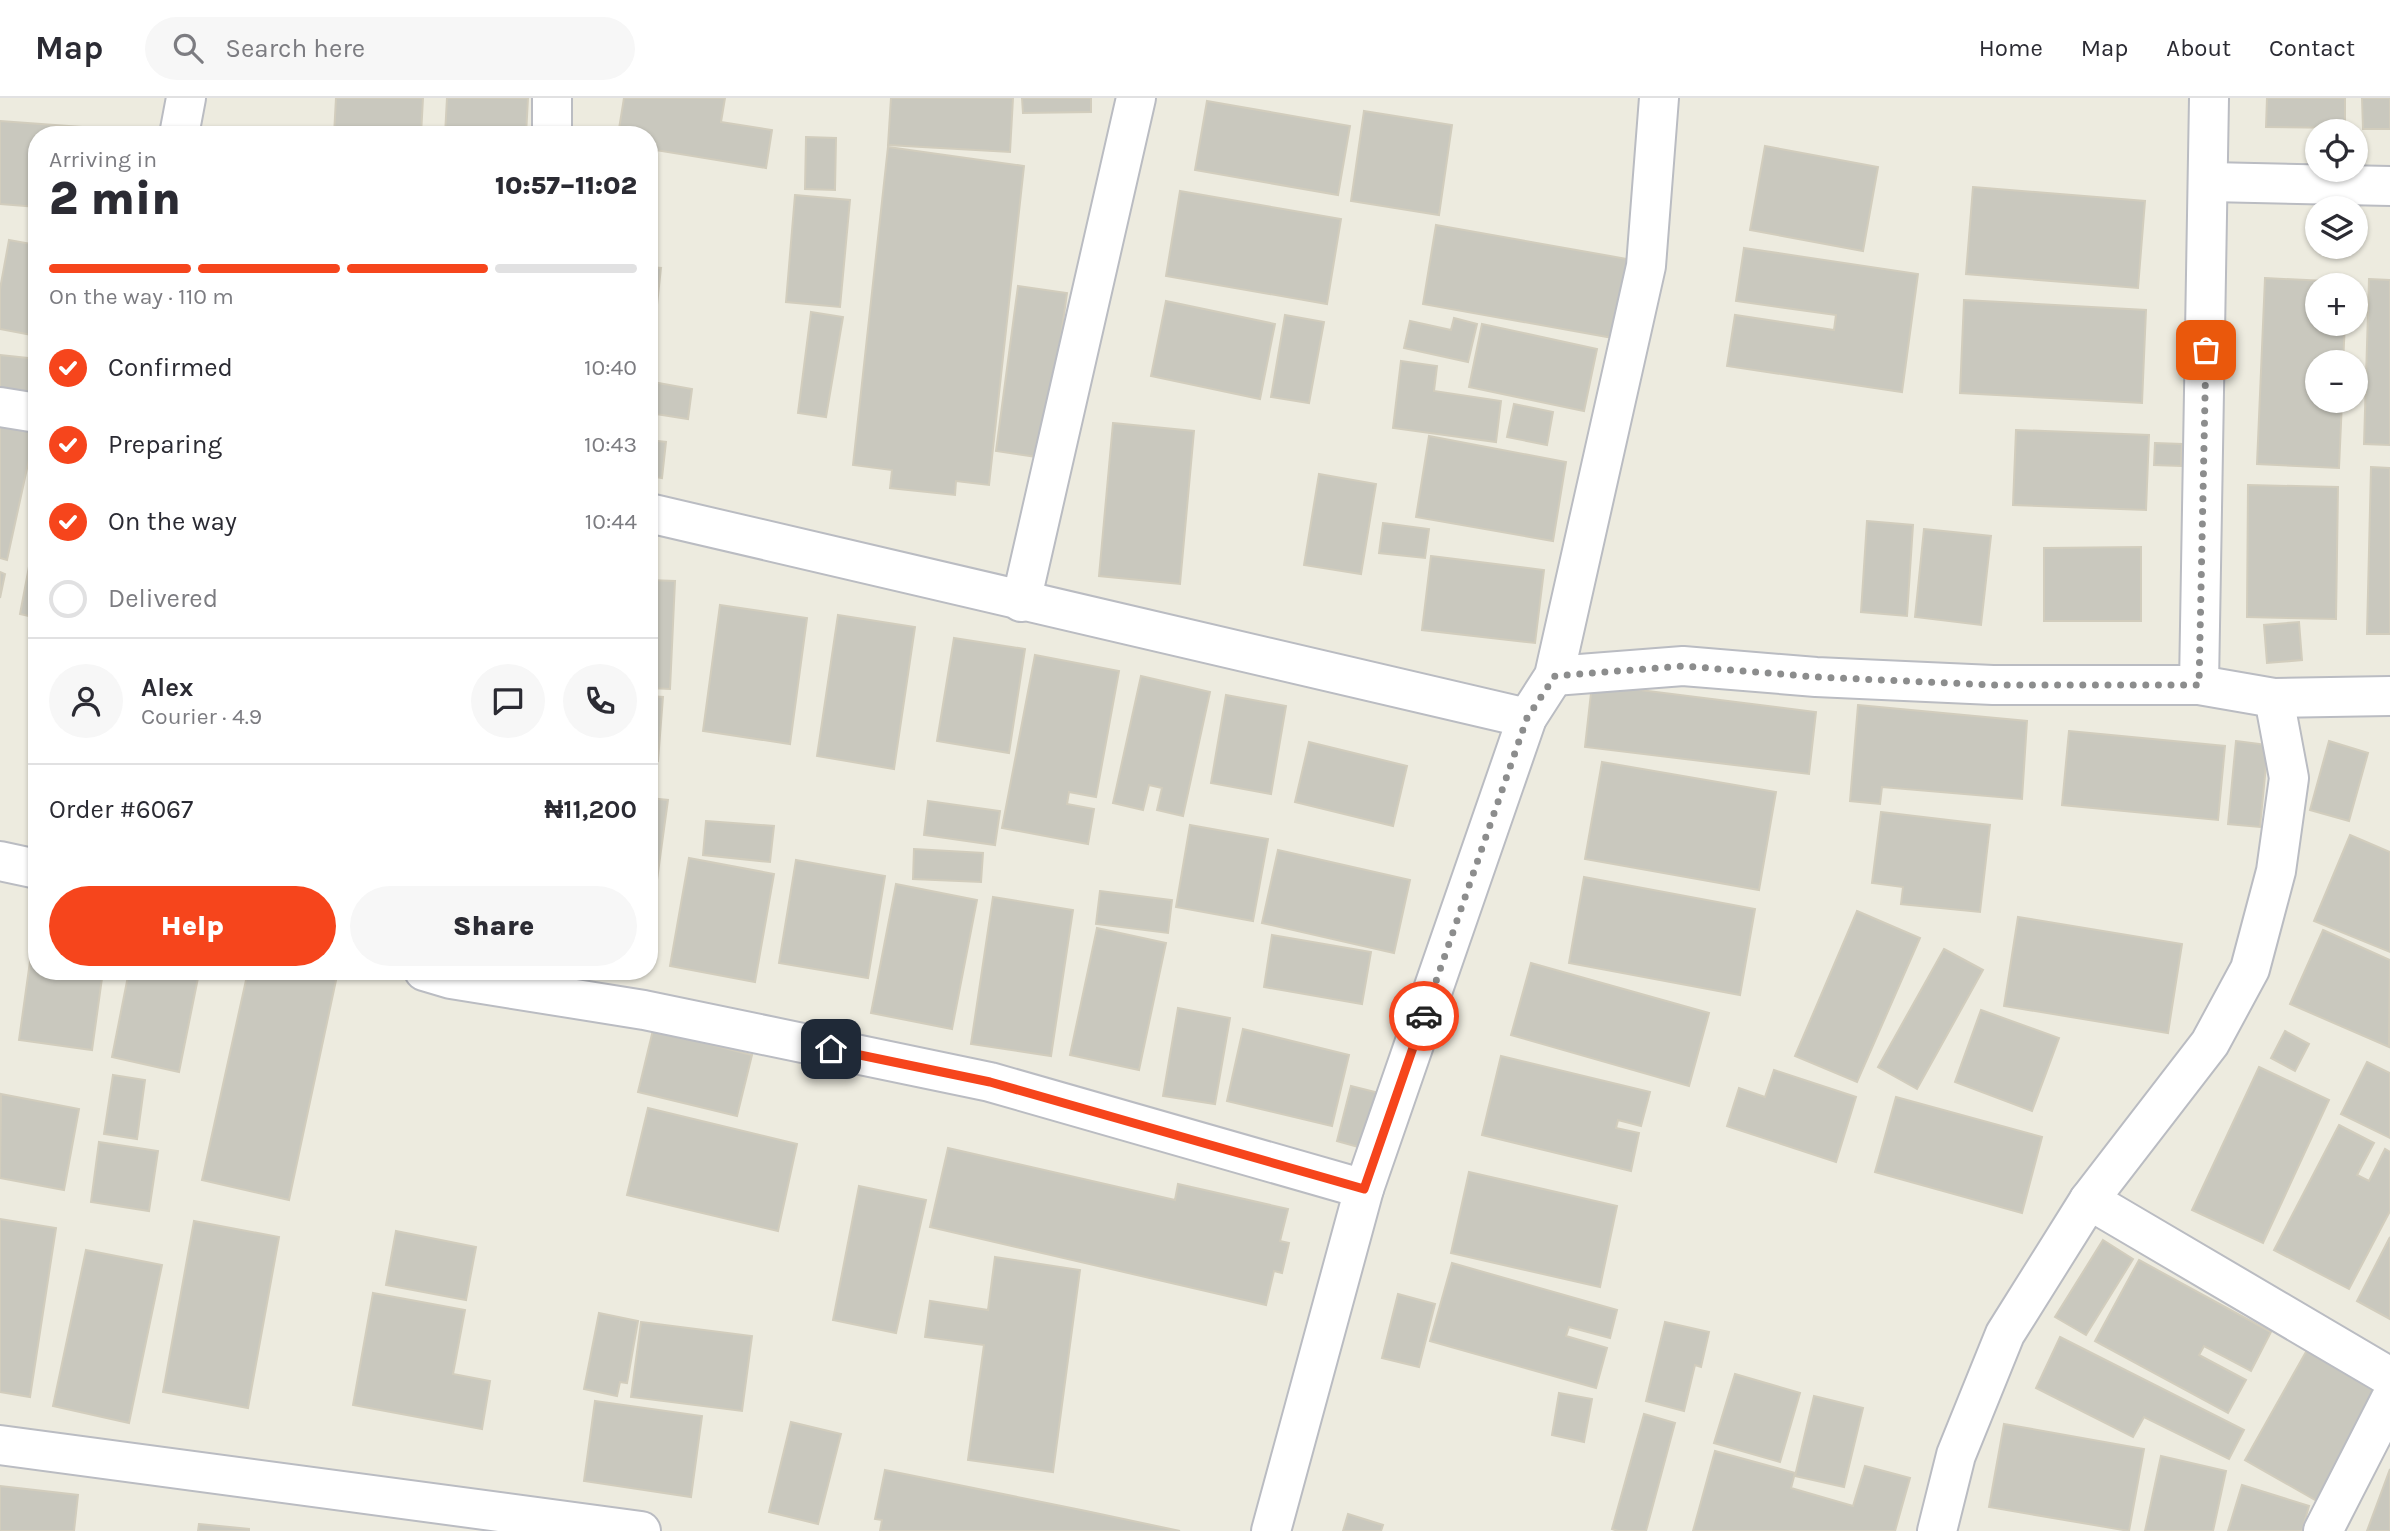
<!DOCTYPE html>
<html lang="en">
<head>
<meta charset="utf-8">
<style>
  :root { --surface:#fff; --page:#f7f7f7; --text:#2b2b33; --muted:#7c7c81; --line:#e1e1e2; --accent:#f6451c }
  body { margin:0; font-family:Karla,sans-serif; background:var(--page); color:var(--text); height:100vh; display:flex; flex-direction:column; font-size:26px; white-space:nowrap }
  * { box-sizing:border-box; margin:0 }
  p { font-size:23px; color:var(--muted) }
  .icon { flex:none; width:38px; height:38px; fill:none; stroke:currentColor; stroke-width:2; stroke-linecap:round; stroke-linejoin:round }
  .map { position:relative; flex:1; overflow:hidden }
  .sheet { position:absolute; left:28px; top:28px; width:630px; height:854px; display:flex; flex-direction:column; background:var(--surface); border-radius:28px; box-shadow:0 2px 5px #0004 }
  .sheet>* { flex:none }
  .tools { position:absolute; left:2305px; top:21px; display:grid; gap:14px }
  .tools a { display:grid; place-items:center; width:63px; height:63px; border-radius:50%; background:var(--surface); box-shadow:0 2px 5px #0004; font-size:35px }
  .pin { position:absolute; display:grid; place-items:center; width:60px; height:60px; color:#fff; margin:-30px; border-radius:14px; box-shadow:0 4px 10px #0006 }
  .courier { position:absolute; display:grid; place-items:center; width:70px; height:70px; margin:-35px; border:5px solid #f6451c; border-radius:50%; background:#fff; color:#222; box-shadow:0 2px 9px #0007 }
  .headline em { font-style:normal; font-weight:800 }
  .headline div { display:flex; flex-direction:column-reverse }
  .headline { display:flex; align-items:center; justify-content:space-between; height:119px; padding:0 21px }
  h1 { font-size:46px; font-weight:800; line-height:52px }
  .bar { display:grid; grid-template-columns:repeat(4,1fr); gap:10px 7px; align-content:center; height:84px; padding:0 21px }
  .bar i { height:9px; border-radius:5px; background:var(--line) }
  .bar .on { background:var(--accent) }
  .bar p { grid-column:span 4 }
  .line { display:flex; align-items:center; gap:18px; padding:0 21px; border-top:2px solid var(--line) }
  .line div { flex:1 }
  .round { display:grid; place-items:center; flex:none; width:74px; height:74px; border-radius:37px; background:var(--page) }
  ol { padding:0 21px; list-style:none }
  li { display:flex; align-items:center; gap:21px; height:77px }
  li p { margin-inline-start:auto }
  li .icon { padding:7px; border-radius:50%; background:var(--accent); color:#fff; stroke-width:4 }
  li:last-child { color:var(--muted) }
  li i { width:38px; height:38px; border:4px solid var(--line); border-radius:50% }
  .action { display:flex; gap:14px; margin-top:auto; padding:14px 21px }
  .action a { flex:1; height:80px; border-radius:42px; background:var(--accent); color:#fff; font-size:28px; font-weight:800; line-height:80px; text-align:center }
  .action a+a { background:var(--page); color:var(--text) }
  header { display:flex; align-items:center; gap:42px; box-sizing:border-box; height:98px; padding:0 35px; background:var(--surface); border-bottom:2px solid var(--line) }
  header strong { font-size:33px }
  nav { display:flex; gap:38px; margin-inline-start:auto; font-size:24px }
  .search { width:490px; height:63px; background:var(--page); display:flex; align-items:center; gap:18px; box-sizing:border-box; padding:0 24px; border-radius:38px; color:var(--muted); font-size:26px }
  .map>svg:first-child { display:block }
  .building { fill:#c9c8be; stroke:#d2cdbd; stroke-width:2 }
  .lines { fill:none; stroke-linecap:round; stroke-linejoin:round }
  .minor-casing { stroke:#babcc2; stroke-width:42 }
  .minor { stroke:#fff; stroke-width:38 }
  .done { stroke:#8c8d8d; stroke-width:7; stroke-dasharray:0 12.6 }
  .route { stroke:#f6451c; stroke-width:9 }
</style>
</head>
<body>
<header>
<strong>Map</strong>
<div class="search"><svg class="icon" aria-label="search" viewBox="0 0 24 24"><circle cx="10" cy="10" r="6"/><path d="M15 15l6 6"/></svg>Search here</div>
<nav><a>Home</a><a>Map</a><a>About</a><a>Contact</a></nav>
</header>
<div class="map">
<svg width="2390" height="1433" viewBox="0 0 2390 1433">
  <rect width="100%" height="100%" fill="#edebdf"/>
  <g class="building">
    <polygon points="336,0 423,0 421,37 334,37"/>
    <polygon points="447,0 528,0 526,37 445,37"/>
    <polygon points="624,0 725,0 721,24 772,32 766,70 649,51 649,37 618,37"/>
    <polygon points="891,0 1013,0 1010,54 888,47"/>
    <polygon points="1022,0 1091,0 1091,14 1023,15"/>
    <polygon points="2267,0 2345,0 2345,30 2266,29"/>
    <polygon points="2362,0 2390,0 2390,31 2363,31"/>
    <polygon points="1207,3 1350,28 1338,97 1195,72"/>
    <polygon points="1364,13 1452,27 1439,117 1351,103"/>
    <polygon points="0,23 109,31 109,37 37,37 37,109 0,106"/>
    <polygon points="806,39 836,40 835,92 805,91"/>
    <polygon points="1765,48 1878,69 1863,153 1750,132"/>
    <polygon points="888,49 1024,68 989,387 956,383 955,397 890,390 892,372 853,367"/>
    <polygon points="1973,89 2145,103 2138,190 1966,176"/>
    <polygon points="1180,93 1341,121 1327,206 1166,178"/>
    <polygon points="795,97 850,102 840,209 786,204"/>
    <polygon points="1436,127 1627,161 1613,240 1423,206"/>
    <polygon points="9,142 37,147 37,238 0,231 0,191"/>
    <polygon points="1744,150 1918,176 1902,294 1727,268 1735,217 1834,232 1836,217 1736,203"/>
    <polygon points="649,169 661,170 649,280"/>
    <polygon points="2265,180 2346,184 2346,187 2317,187 2317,226 2345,226 2343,264 2317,264 2317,303 2342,303 2339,370 2257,366"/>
    <polygon points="2369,181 2390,182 2390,347 2364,346"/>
    <polygon points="1018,188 1067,195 1044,360 996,353"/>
    <polygon points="1964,202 2146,212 2142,305 1960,295"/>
    <polygon points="1166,203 1275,226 1260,301 1151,278"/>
    <polygon points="811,214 843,219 826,319 798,315"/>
    <polygon points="1285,217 1324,224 1309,305 1271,299"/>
    <polygon points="1454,220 1477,226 1468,264 1404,250 1410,223 1451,232"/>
    <polygon points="1482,226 1597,251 1584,313 1469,289"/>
    <polygon points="0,257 37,261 37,295 0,292"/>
    <polygon points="1401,263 1437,268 1434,293 1501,303 1496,344 1393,330"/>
    <polygon points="653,284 692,291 688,321 649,315"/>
    <polygon points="1514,306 1553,314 1547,347 1507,339"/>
    <polygon points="1113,325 1194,333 1180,486 1099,478"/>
    <polygon points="0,326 35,334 7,462 0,460"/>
    <polygon points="2016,332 2149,337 2146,412 2013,407"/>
    <polygon points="1429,338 1566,364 1553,443 1416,419"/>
    <polygon points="649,342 666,344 662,380 649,378"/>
    <polygon points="2155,345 2182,346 2181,368 2154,367"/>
    <polygon points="2371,369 2390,370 2390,536 2367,536"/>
    <polygon points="1319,376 1376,386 1361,476 1304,467"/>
    <polygon points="2248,387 2338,389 2336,521 2247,519"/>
    <polygon points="1867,423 1913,427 1907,518 1861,514"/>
    <polygon points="1383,425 1429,431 1425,460 1379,455"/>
    <polygon points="1924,431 1991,438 1981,527 1915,519"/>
    <polygon points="34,442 37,443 37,520 20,516"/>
    <polygon points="2141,449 2141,523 2044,523 2044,450"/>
    <polygon points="1431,458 1544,472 1535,545 1422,532"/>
    <polygon points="0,474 5,476 0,500"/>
    <polygon points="649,482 675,483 670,591 649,590"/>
    <polygon points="720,507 807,520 790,646 703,633"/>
    <polygon points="838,517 915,529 894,671 817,658"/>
    <polygon points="2299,524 2302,562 2267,565 2264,527"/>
    <polygon points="954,540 1025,551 1009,655 937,643"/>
    <polygon points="1035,557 1119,573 1096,699 1069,694 1067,706 1094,711 1088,746 1002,730"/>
    <polygon points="1141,578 1210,594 1183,718 1157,712 1162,690 1149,687 1143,712 1113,705"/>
    <polygon points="1592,586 1816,614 1809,676 1585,649"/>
    <polygon points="1226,597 1286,608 1271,696 1211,685"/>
    <polygon points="649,598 663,599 658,663 649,662"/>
    <polygon points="1858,607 2027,623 2022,701 1882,689 1880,706 1850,703"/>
    <polygon points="2069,633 2225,648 2218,722 2062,707"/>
    <polygon points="2236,643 2268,647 2260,729 2228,726"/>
    <polygon points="2329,643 2368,655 2349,723 2310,712"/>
    <polygon points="1309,644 1407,668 1393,728 1295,704"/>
    <polygon points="1602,664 1776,694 1759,792 1585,761"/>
    <polygon points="649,700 668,702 649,840"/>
    <polygon points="928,703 1000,713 995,747 924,737"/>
    <polygon points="1881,714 1990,727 1980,814 1901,806 1903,789 1872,785"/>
    <polygon points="706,723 774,728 770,764 703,757"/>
    <polygon points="1190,727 1268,741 1253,823 1176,809"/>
    <polygon points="2350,737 2390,754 2390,854 2314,823"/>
    <polygon points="914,751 983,755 981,784 913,781"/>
    <polygon points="1278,752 1410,782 1394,855 1262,825"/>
    <polygon points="689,760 774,776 755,884 670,868"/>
    <polygon points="796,762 885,778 868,880 779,865"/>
    <polygon points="1584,779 1755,811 1740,897 1569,865"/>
    <polygon points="896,786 977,802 952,931 871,915"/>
    <polygon points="1100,793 1172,802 1168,835 1096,826"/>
    <polygon points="993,799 1073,812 1051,958 971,946"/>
    <polygon points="1857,813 1920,840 1857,984 1795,958"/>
    <polygon points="2018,819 2182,846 2168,935 2004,908"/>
    <polygon points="1097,830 1166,845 1139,972 1070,957"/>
    <polygon points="2323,832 2390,862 2389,949 2290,906"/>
    <polygon points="1272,837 1371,854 1362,906 1264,889"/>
    <polygon points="33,842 37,843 37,873 103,873 92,952 19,942"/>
    <polygon points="1944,851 1983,872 1917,991 1878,969"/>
    <polygon points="1531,865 1709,915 1689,988 1511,937"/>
    <polygon points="129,873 199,875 179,974 112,959"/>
    <polygon points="248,873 338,873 289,1102 202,1082"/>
    <polygon points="1178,910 1230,920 1215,1006 1163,998"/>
    <polygon points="1981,912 2059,940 2032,1013 1955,984"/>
    <polygon points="1243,931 1349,957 1332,1028 1227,1003"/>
    <polygon points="653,932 752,957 737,1018 638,994"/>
    <polygon points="2285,933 2309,946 2295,973 2271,960"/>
    <polygon points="1501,958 1650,994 1641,1028 1618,1022 1616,1030 1639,1035 1631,1073 1482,1037"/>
    <polygon points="2367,964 2390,975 2390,1040 2341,1016"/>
    <polygon points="2259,969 2329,1002 2263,1145 2192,1112"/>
    <polygon points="1774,972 1856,999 1836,1064 1727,1028 1739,990 1765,999"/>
    <polygon points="113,977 145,982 137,1041 104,1036"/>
    <polygon points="1351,988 1391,998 1376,1054 1337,1043"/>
    <polygon points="1,996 79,1011 64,1092 0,1080"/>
    <polygon points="1896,999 2042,1039 2022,1115 1875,1074"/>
    <polygon points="648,1010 797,1046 778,1133 627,1097"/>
    <polygon points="2339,1027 2374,1045 2357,1077 2369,1083 2385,1051 2390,1054 2390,1113 2349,1191 2274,1152"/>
    <polygon points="99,1044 158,1053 149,1113 91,1104"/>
    <polygon points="948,1050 1175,1102 1178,1086 1288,1111 1280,1143 1289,1145 1282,1175 1274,1173 1266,1207 930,1129"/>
    <polygon points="1469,1074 1617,1108 1600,1189 1451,1155"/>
    <polygon points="859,1088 926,1102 896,1235 833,1222"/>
    <polygon points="0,1121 56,1130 30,1299 0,1294"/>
    <polygon points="194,1123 279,1139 248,1310 163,1294"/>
    <polygon points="396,1133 476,1149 466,1202 386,1187"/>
    <polygon points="2390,1139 2390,1221 2357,1203"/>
    <polygon points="2103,1142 2133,1161 2086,1237 2055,1219"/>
    <polygon points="86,1152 162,1167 129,1325 53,1308"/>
    <polygon points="995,1159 1080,1172 1053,1374 968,1362 984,1247 925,1239 930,1203 988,1212"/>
    <polygon points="2139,1162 2271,1234 2251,1273 2204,1248 2199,1257 2246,1282 2228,1315 2095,1243"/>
    <polygon points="1452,1165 1617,1212 1610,1240 1569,1229 1566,1238 1607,1250 1596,1290 1430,1243"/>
    <polygon points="373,1195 465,1212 453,1276 490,1283 482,1331 353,1307"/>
    <polygon points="1398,1196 1435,1206 1419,1269 1382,1260"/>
    <polygon points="599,1215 638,1223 627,1285 620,1284 617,1298 584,1291"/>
    <polygon points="641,1224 752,1238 742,1313 631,1299"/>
    <polygon points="1665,1224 1709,1234 1701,1269 1695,1267 1684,1313 1646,1303"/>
    <polygon points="2060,1239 2244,1332 2229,1361 2144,1319 2133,1339 2036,1290"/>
    <polygon points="2307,1252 2384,1296 2322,1406 2245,1362"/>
    <polygon points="1735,1276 1800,1295 1780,1364 1714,1345"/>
    <polygon points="1559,1295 1592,1301 1584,1344 1552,1337"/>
    <polygon points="1814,1298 1863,1310 1844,1389 1795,1378"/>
    <polygon points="595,1303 702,1318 691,1399 584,1383"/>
    <polygon points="1644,1316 1675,1325 1646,1433 1618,1433 1612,1431"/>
    <polygon points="791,1324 841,1336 818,1426 769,1414"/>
    <polygon points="2004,1326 2144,1351 2129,1433 1989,1409"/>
    <polygon points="1715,1353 1795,1375 1791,1390 1853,1408 1865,1368 1910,1380 1895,1433 1693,1433"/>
    <polygon points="2161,1358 2226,1373 2213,1433 2145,1433"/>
    <polygon points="2390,1371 2390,1433 2367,1433"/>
    <polygon points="885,1372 1086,1413 1180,1433 880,1433 882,1422 875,1421"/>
    <polygon points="2242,1387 2309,1408 2302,1433 2228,1433"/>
    <polygon points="0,1388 78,1397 74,1433 0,1433"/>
    <polygon points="1348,1416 1383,1427 1381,1433 1343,1433"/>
    <polygon points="199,1426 249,1431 249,1433 198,1433"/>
  </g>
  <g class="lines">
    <defs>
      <g id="minor">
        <polyline points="552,0 552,37"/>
        <polyline points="179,37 186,0"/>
        <polyline points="2210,84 2390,88"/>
        <polyline points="0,309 37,315"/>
        <polyline points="649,415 1527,620"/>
        <polyline points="1021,504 1136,0"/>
        <polyline points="1554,578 1683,568 1816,579 1993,587 2199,587 2274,600 2390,598"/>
        <polyline points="2199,587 2209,0"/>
        <polyline points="0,763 37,771"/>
        <polyline points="424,873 451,881 644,912 990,984 1364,1091"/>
        <polyline points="2089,1102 2390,1279"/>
        <polyline points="0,1347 641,1433"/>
        <polyline points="1271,1433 1364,1091 1527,620 1554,578 1646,168 1659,0"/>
        <polyline points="1937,1433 1956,1357 2005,1236 2089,1102 2210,945 2250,871 2276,773 2289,680 2274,600"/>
        <polyline points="2323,1433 2390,1302"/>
      </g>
    </defs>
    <use href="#minor" class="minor-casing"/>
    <use href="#minor" class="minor"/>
  </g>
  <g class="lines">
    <polyline class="done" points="1424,918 1527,620 1555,578 1683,568 1816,579 1993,587 2199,587 2206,252"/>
    <polyline class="route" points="831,951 990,984 1364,1091 1424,918"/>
  </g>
</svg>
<div class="tools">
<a><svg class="icon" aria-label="locate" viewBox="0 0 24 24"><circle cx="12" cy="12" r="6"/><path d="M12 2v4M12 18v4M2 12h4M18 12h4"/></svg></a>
<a><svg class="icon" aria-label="layers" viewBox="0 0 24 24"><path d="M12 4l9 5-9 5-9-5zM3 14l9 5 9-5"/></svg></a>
<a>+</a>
<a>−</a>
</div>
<div class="pin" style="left:2206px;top:252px;background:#ea580c"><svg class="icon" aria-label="bag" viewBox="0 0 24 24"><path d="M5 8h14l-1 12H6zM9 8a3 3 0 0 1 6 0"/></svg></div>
<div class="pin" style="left:831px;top:951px;background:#1f2937"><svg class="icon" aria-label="home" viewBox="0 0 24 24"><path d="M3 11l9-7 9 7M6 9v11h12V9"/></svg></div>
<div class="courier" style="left:1424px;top:918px"><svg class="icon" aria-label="car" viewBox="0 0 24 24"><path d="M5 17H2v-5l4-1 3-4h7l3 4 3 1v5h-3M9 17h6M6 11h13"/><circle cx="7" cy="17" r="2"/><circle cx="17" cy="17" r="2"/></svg></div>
<section class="sheet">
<div class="headline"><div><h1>2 min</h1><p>Arriving in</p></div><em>10:57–11:02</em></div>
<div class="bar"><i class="on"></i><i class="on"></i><i class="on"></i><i></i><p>On the way · 110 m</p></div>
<ol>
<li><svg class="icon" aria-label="check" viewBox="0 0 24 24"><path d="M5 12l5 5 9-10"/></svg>Confirmed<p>10:40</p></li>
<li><svg class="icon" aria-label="check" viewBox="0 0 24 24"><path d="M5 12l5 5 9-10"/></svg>Preparing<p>10:43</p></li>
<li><svg class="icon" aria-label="check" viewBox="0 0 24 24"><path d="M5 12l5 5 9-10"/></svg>On the way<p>10:44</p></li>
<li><i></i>Delivered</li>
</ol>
<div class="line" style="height:126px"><a class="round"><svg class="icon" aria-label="person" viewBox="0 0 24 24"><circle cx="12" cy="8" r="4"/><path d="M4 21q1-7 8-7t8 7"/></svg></a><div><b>Alex</b><p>Courier · 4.9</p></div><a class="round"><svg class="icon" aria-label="chat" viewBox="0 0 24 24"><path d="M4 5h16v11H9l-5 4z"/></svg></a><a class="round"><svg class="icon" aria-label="phone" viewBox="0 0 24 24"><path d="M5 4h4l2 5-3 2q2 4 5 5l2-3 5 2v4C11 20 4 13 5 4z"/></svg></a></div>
<div class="line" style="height:91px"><div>Order #6067</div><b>₦11,200</b></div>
<div class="action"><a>Help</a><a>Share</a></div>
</section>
</div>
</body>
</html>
